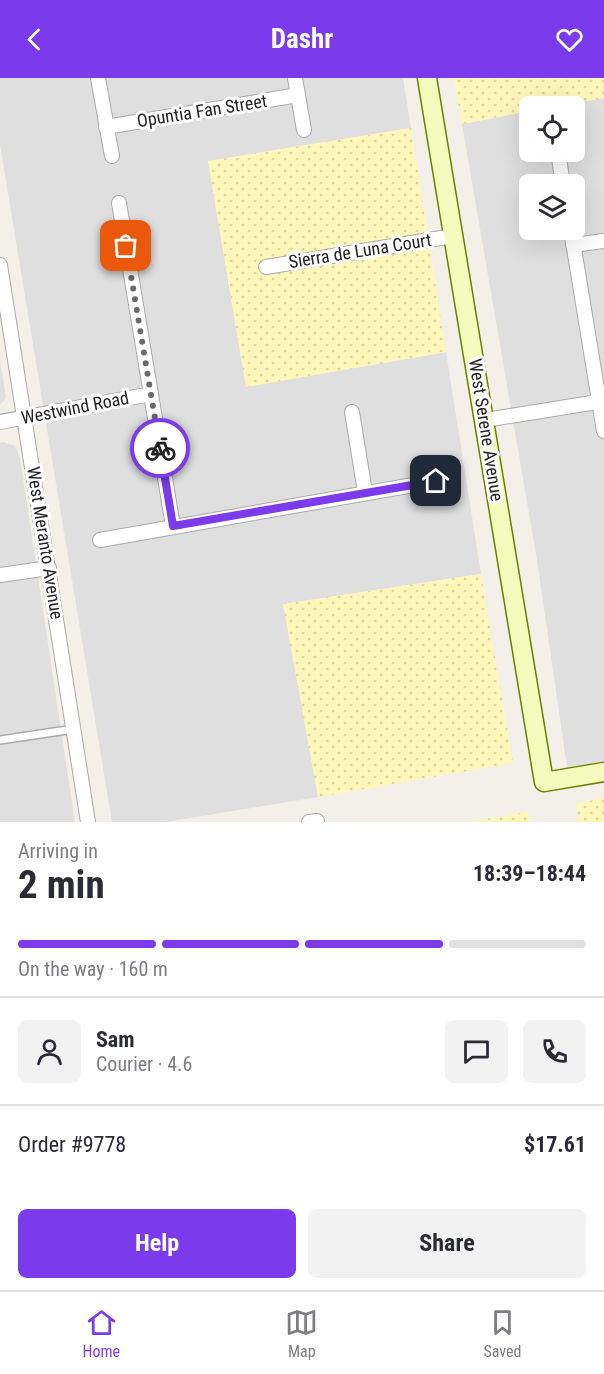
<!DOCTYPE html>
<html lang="en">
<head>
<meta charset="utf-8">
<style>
  :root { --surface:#fff; --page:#f2f2f3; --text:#2b2b33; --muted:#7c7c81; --line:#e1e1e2; --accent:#7c3aed }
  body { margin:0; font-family:"Roboto Condensed",sans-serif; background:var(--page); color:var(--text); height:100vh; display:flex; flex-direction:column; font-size:22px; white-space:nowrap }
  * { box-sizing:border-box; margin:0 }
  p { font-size:20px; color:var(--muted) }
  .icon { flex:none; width:33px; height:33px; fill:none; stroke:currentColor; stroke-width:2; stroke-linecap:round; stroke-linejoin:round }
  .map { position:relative; height:744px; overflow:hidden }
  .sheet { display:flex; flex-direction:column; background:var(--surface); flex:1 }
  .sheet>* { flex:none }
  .fabs { position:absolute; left:519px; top:18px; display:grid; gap:12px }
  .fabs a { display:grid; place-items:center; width:66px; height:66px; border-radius:9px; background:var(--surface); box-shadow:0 6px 24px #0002; font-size:30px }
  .pin { position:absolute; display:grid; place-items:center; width:51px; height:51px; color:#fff; margin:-26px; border-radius:12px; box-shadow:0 3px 9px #0006 }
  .courier { position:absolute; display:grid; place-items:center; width:60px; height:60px; margin:-30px; border:4px solid #7c3aed; border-radius:50%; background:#fff; color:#222; box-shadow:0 2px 8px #0007 }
  .head em { font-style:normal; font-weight:700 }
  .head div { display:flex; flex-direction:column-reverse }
  .head { display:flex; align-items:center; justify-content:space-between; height:102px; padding:0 18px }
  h1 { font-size:39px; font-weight:700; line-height:45px }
  .bar { display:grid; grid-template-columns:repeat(4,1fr); gap:9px 6px; align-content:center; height:72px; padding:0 18px }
  .bar i { height:8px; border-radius:4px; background:var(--line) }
  .bar .active { background:var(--accent) }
  .bar p { grid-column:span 4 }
  .line { display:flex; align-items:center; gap:15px; padding:0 18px; border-top:2px solid var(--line) }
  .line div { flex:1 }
  .round { display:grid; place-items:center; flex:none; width:63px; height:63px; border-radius:9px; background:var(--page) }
  .action { display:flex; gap:12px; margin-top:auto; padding:12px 18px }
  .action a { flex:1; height:69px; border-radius:9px; background:var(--accent); color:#fff; font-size:24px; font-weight:700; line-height:69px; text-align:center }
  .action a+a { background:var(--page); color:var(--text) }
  header { display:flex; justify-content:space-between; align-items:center; height:78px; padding:0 18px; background:var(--accent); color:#fff; font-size:27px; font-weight:700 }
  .tabs { display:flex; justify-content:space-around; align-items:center; height:84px; border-top:2px solid var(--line); background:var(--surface); font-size:16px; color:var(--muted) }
  .tabs a { display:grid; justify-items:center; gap:3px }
  .tabs .active { color:var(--accent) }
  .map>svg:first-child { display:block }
  .residential { fill:#e0dfdf; fill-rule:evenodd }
  .sand { fill:url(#sand-dots) }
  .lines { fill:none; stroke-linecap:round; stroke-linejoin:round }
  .lane-casing { stroke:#a9a9a9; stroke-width:10 }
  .street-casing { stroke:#a9a9a9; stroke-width:16 }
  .secondary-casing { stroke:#6a8002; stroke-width:21 }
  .lane { stroke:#fff; stroke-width:7 }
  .street { stroke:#fff; stroke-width:14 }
  .secondary { stroke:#f4fcbd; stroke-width:18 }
  .done { stroke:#6b6a68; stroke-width:6; stroke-dasharray:0 10.8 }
  .route { stroke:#7c3aed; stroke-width:8 }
  .labels { text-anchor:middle; stroke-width:6; stroke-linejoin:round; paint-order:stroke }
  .street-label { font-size:18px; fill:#222; stroke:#fff }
</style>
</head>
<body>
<header><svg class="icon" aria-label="back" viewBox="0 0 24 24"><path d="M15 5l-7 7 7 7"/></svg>Dashr<svg class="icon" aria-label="heart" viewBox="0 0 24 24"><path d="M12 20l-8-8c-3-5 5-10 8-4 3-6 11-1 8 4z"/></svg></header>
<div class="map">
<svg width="604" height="744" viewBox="0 0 604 744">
  <defs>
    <pattern id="sand-dots" width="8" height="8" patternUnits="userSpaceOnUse" patternTransform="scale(1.5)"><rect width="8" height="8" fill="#fff6ba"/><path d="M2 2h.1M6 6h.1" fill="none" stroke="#dad3a0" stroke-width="1.8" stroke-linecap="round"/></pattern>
  </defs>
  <rect width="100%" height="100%" fill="#f2f0e9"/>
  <g class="residential">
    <polygon points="0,0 403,0 411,50 208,83 246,309 446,274 481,496 284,526 318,719 165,744 112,744 0,67"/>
    <path d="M604 20V683L567 689 537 482 462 46 529 33 530 74H574V28H557ZM530 106H574V152H530Z"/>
    <polygon points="0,282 6,320 0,327"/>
    <polygon points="3,364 15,368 20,380 75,744 0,744 0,365"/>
  </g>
  <g class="sand">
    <polygon points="453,0 604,0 604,20 557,28 530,28 529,33 462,46"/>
    <polygon points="411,50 446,274 246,309 208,83"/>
    <polygon points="481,496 513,685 318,719 283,526"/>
    <polygon points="604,720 604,744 579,744 576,725"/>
    <polygon points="528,734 530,744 468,744"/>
  </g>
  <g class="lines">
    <defs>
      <polyline id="lane" points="0,662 74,651"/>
      <g id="street">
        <polyline points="98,0 112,78"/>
        <polyline points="295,0 304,52"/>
        <polyline points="106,49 298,17"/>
        <polyline points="558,74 563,106"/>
        <polyline points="119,125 173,448"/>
        <polyline points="571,152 604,353"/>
        <polyline points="573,167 604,163"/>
        <polyline points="0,187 88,744"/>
        <polyline points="266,189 453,158"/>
        <polyline points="352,334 365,414"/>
        <polyline points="485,342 604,323"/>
        <polyline points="0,344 151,316"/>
        <polyline points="100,462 436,403"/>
        <polyline points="0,497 49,490"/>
        <polyline points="309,744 317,743"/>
      </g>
      <polyline id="secondary" points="427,0 544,704 604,694"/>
    </defs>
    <use href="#lane" class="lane-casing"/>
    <use href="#street" class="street-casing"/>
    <use href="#secondary" class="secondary-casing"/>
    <use href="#lane" class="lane"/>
    <use href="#street" class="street"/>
    <use href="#secondary" class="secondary"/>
  </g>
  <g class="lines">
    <polyline class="done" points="126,168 160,370"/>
    <polyline class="route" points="160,370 173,448 436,403"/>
  </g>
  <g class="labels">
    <g class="street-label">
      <text transform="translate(202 33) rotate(-9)" y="6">Opuntia Fan Street</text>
      <text transform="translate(360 173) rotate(-9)" y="6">Sierra de Luna Court</text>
      <text transform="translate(75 330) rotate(-11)" y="6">Westwind Road</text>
      <text transform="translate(486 352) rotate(81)" y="6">West Serene Avenue</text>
      <text transform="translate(45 465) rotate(81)" y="6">West Meranto Avenue</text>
    </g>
  </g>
</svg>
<div class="fabs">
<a><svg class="icon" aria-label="locate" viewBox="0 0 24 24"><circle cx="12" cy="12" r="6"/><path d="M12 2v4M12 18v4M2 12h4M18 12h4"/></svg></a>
<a><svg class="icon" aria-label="layers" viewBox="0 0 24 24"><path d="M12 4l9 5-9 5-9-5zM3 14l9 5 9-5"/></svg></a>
</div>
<div class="pin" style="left:126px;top:168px;background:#ea580c"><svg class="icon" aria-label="bag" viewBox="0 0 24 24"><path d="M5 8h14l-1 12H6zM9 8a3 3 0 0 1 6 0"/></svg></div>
<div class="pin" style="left:436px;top:403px;background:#1f2937"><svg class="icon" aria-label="home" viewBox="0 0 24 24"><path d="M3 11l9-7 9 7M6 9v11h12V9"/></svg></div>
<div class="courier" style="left:160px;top:370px"><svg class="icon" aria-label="bike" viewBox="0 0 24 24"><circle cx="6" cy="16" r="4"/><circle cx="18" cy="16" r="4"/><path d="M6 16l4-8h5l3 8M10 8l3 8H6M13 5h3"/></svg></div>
</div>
<section class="sheet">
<div class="head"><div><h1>2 min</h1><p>Arriving in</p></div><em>18:39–18:44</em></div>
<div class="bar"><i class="active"></i><i class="active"></i><i class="active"></i><i></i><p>On the way · 160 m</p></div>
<div class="line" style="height:108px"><a class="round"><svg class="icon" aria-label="person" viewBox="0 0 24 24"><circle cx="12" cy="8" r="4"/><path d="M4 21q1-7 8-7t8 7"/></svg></a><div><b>Sam</b><p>Courier · 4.6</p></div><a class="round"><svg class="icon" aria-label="chat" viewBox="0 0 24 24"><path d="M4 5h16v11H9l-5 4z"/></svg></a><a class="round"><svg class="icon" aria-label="phone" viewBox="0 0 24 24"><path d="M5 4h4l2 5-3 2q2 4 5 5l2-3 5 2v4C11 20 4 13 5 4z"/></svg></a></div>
<div class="line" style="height:78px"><div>Order #9778</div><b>$17.61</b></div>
<div class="action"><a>Help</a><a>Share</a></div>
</section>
<nav class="tabs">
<a class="active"><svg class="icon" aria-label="home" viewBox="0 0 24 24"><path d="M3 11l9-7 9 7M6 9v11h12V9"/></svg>Home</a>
<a><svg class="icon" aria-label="map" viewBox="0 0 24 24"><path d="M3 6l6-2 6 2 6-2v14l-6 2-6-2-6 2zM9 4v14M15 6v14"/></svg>Map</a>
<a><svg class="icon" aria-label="saved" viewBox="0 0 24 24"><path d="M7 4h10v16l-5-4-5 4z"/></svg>Saved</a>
</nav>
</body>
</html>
